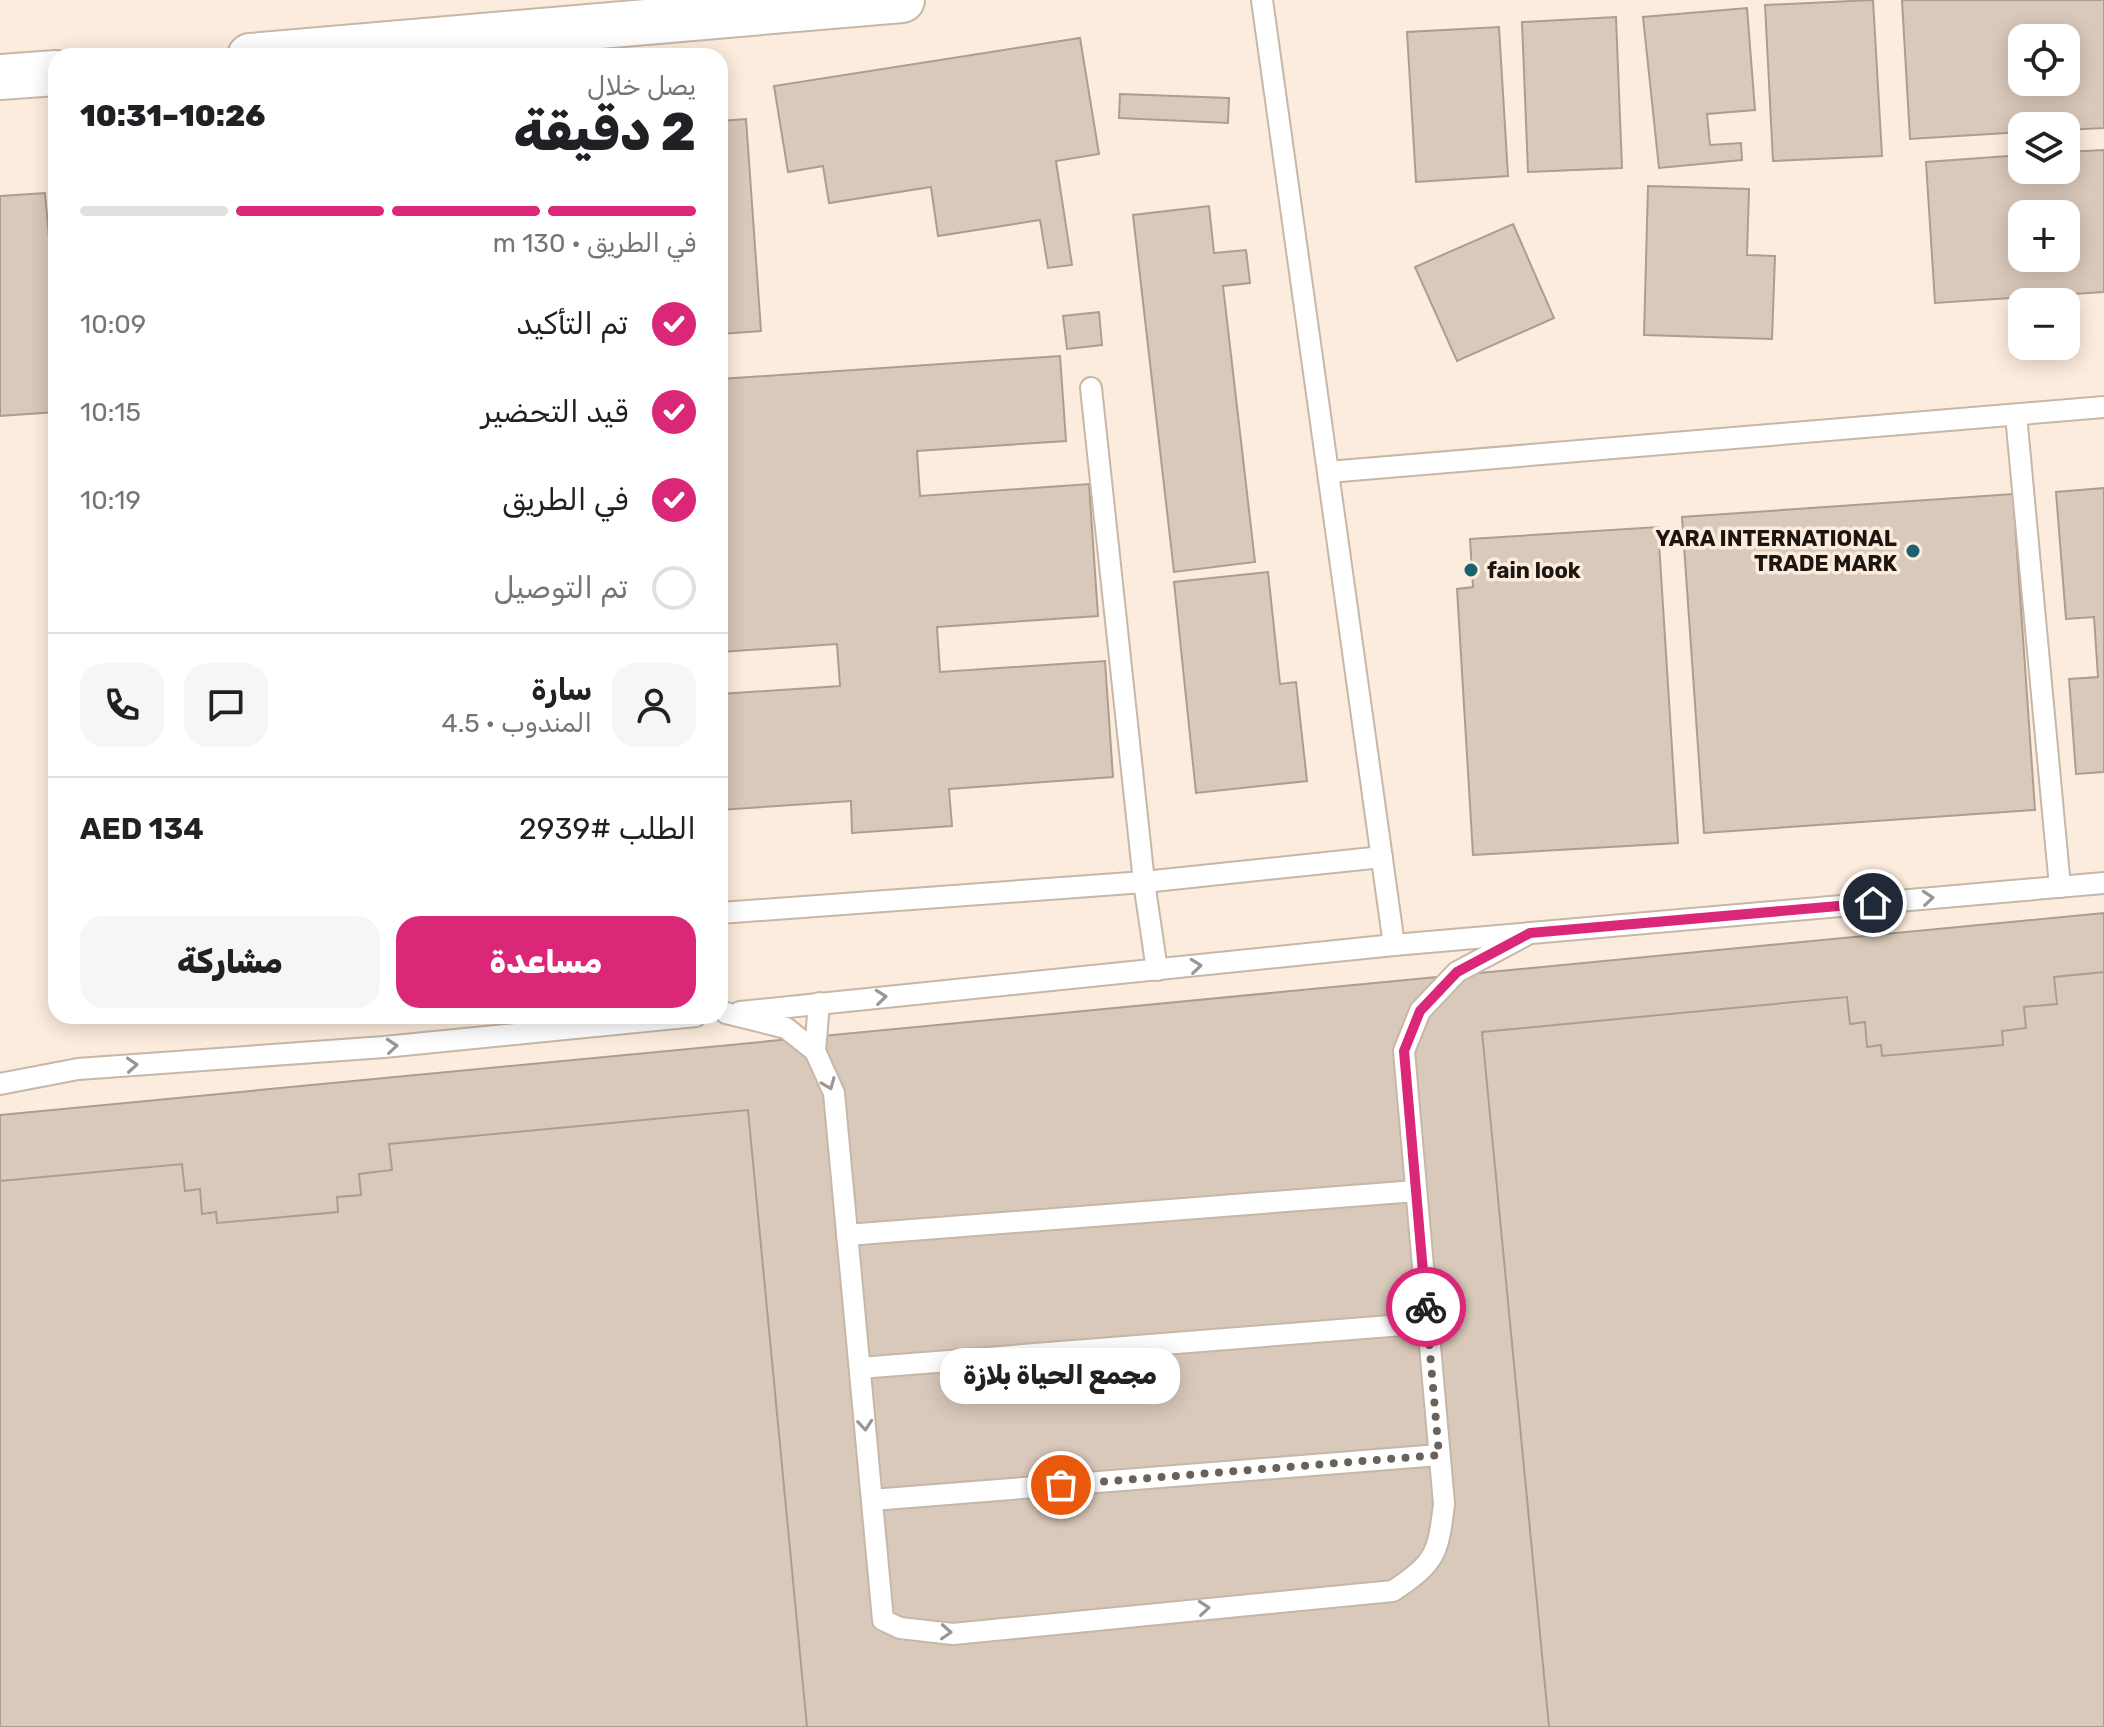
<!DOCTYPE html>
<html lang="ar">
<head>
<meta charset="utf-8">
<style>
  :root { --surface:#fff; --page:#f6f6f6; --text:#202124; --muted:#757577; --line:#e0e0e0; --accent:#db2777 }
  body { margin:0; font-family:Rubik,"Noto Naskh Arabic",sans-serif; background:var(--page); color:var(--text); direction:rtl; height:100vh; display:flex; flex-direction:column; font-size:30px; white-space:nowrap }
  * { box-sizing:border-box; margin:0 }
  p { font-size:26px; color:var(--muted) }
  .icon { flex:none; width:44px; height:44px; fill:none; stroke:currentColor; stroke-width:2; stroke-linecap:round; stroke-linejoin:round }
  .map { position:relative; flex:1; overflow:hidden; direction:ltr }
  .sheet { position:absolute; left:48px; top:48px; width:680px; height:976px; display:flex; flex-direction:column; background:var(--surface); border-radius:24px; box-shadow:0 4px 20px #0003; direction:rtl }
  .sheet>* { flex:none }
  .controls { position:absolute; left:2008px; top:24px; display:grid; gap:16px }
  .controls a { display:grid; place-items:center; width:72px; height:72px; border-radius:16px; background:var(--surface); box-shadow:0 4px 20px #0003; font-size:40px }
  .pin { position:absolute; display:grid; place-items:center; width:68px; height:68px; color:#fff; margin:-34px; border:4px solid #fff; border-radius:50%; box-shadow:0 2px 8px #0007 }
  .courier { position:absolute; display:grid; place-items:center; width:80px; height:80px; margin:-40px; border:6px solid #db2777; border-radius:50%; background:#fff; color:#222; box-shadow:0 2px 10px #0007 }
  .bubble { position:absolute; height:56px; border-radius:24px; background:var(--surface); box-shadow:0 4px 20px #0003; font-size:26px; font-weight:800; line-height:56px; text-align:center; direction:rtl }
  .head em { font-style:normal; font-weight:800 }
  .head div { display:flex; flex-direction:column-reverse }
  .head { display:flex; align-items:center; justify-content:space-between; height:136px; padding:0 32px }
  h1 { font-size:52px; font-weight:800; line-height:60px }
  .bar { display:grid; grid-template-columns:repeat(4,1fr); gap:12px 8px; align-content:center; height:96px; padding:0 32px }
  .bar i { height:10px; border-radius:6px; background:var(--line) }
  .bar .selected { background:var(--accent) }
  .bar p { grid-column:span 4 }
  .line { display:flex; align-items:center; gap:20px; padding:0 32px; border-top:2px solid var(--line) }
  .line div { flex:1 }
  .round { display:grid; place-items:center; flex:none; width:84px; height:84px; border-radius:24px; background:var(--page) }
  ol { padding:0 32px; list-style:none }
  li { display:flex; align-items:center; gap:24px; height:88px }
  li p { margin-inline-start:auto }
  li .icon { padding:8px; border-radius:50%; background:var(--accent); color:#fff; stroke-width:4 }
  li:last-child { color:var(--muted) }
  li i { width:44px; height:44px; border:4px solid var(--line); border-radius:50% }
  .cta { display:flex; gap:16px; margin-top:auto; padding:16px 32px }
  .cta a { flex:1; height:92px; border-radius:24px; background:var(--accent); color:#fff; font-size:32px; font-weight:800; line-height:92px; text-align:center }
  .cta a+a { background:var(--page); color:var(--text) }
  .map>svg:first-child { display:block }
  .building { fill:#d9c9bb; stroke:#ac9d90; stroke-width:2; fill-rule:evenodd }
  .lines { fill:none; stroke-linecap:round; stroke-linejoin:round }
  .service-casing { stroke:#c6b7a9; stroke-width:24 }
  .tertiary-casing { stroke:#c6b7a9; stroke-width:48 }
  .service { stroke:#fff; stroke-width:20 }
  .tertiary { stroke:#fff; stroke-width:44 }
  .oneway { stroke:#999694 }
  .done { stroke:#6a6158; stroke-width:8; stroke-dasharray:0 14.4 }
  .route { stroke:#db2777; stroke-width:10 }
  .poi-dot { fill:#196270; stroke:#fcecdd; stroke-width:3 }
  .labels { text-anchor:middle; stroke-width:7; stroke-linejoin:round; paint-order:stroke }
  .poi-label { font-size:22px; font-weight:bold; fill:#1c1611; stroke:#fcecdd; text-anchor:end }
</style>
</head>
<body>
<div class="map">
<svg width="2104" height="1727" viewBox="0 0 2104 1727">
  <rect width="100%" height="100%" fill="#fcecdd"/>
  <g class="building">
    <polygon points="1873,0 1882,156 1773,161 1765,5"/>
    <path d="M1902 0H2104V128L2066 130V126H2022V132L1910 139ZM2022 38H2066V82H2022Z"/>
    <polygon points="1747,8 1755,110 1707,114 1710,145 1741,143 1742,160 1659,168 1643,17"/>
    <polygon points="1616,17 1622,168 1528,172 1522,22"/>
    <polygon points="1499,27 1508,176 1416,182 1407,32"/>
    <polygon points="1080,38 1099,154 1056,161 1072,265 1048,268 1040,220 938,236 931,187 829,203 823,166 788,172 774,86"/>
    <polygon points="1120,94 1229,98 1228,123 1119,118"/>
    <polygon points="746,119 761,331 720,334 720,121"/>
    <path d="M2104 150V292L1935 303 1926 162 2022 155V170H2066V152ZM2022 214H2066V258H2022Z"/>
    <polygon points="1648,186 1749,189 1747,255 1775,256 1772,339 1644,335"/>
    <polygon points="45,193 49,238 56,237 56,412 0,416 0,196"/>
    <polygon points="1209,206 1214,253 1246,250 1250,283 1223,286 1255,562 1174,572 1133,215"/>
    <polygon points="1513,224 1554,318 1457,361 1415,267"/>
    <polygon points="1099,312 1102,345 1067,349 1063,316"/>
    <polygon points="1060,356 1066,441 917,451 920,496 1089,484 1098,616 937,627 940,672 1105,661 1113,777 949,789 952,826 852,833 851,801 720,810 720,694 840,686 837,644 720,652 720,379"/>
    <polygon points="2104,488 2104,772 2076,774 2069,679 2098,677 2094,617 2066,619 2056,492"/>
    <polygon points="2013,494 2035,810 1704,833 1682,517"/>
    <polygon points="1658,527 1678,843 1473,855 1457,589 1473,587 1470,539"/>
    <polygon points="1268,572 1280,684 1296,682 1307,781 1196,793 1174,582"/>
    <polygon points="2104,913 2104,1727 0,1727 0,1115"/>
    <polygon points="2104,972 2104,1727 1549,1727 1482,1032 1847,997 1850,1024 1865,1022 1867,1047 1881,1045 1882,1056 2003,1045 2002,1031 2026,1028 2024,1007 2057,1004 2054,977"/>
    <polygon points="748,1110 807,1727 0,1727 0,1181 182,1164 185,1191 200,1189 202,1214 216,1212 217,1223 338,1212 337,1197 361,1195 359,1174 392,1170 389,1144"/>
  </g>
  <g class="lines">
    <defs>
      <g id="service">
        <polyline points="1262,0 1394,945"/>
        <polyline points="1091,388 1144,882 1157,970"/>
        <polyline points="2016,415 2060,887"/>
        <polyline points="1328,472 2104,407"/>
        <polyline points="720,913 1144,882 1382,857"/>
        <polyline points="740,1012 1394,945 2104,883"/>
        <path d="M726 1013 786 1028 815 1051 834 1093 883 1620 900 1628 953 1634 1393 1591C1436 1562 1438 1554 1444 1504L1404 1051 1420 1011 1457 972 1530 933"/>
        <polyline points="815,1051 819,1003"/>
        <polyline points="0,1084 78,1069 384,1047 696,1016"/>
        <polyline points="847,1235 1416,1191"/>
        <polyline points="860,1368 1428,1323"/>
        <polyline points="872,1500 1439,1455"/>
      </g>
      <g id="tertiary">
        <polyline points="250,56 902,0"/>
        <polyline points="0,77 56,73"/>
      </g>
    </defs>
    <use href="#service" class="service-casing"/>
    <use href="#tertiary" class="tertiary-casing"/>
    <use href="#service" class="service"/>
    <use href="#tertiary" class="tertiary"/>
  </g>
  <defs><path id="oneway-chevron" d="M-2-3.5L2.5 0L-2 3.5" fill="none" stroke-width="1.6" stroke-linecap="round" stroke-linejoin="round" transform="scale(2)"/></defs>
  <g class="oneway">
    <use href="#oneway-chevron" transform="translate(1928 898) rotate(-5)"/>
    <use href="#oneway-chevron" transform="translate(1196 966) rotate(-6)"/>
    <use href="#oneway-chevron" transform="translate(881 997) rotate(-6)"/>
    <use href="#oneway-chevron" transform="translate(392 1046) rotate(-5)"/>
    <use href="#oneway-chevron" transform="translate(132 1065) rotate(-4)"/>
    <use href="#oneway-chevron" transform="translate(829 1084) rotate(68)"/>
    <use href="#oneway-chevron" transform="translate(865 1425) rotate(85)"/>
    <use href="#oneway-chevron" transform="translate(1204 1608) rotate(-5)"/>
    <use href="#oneway-chevron" transform="translate(946 1632) rotate(3)"/>
  </g>
  <g class="lines">
    <polyline class="done" points="1061,1485 1439,1455 1426,1307"/>
    <polyline class="route" points="1426,1307 1404,1051 1420,1011 1457,972 1530,933 1873,903"/>
  </g>
  <g class="poi-dot">
    <circle cx="1913" cy="551" r="8"/>
    <circle cx="1471" cy="570" r="8"/>
  </g>
  <g class="labels">
    <g class="poi-label">
      <text x="1897" y="546">YARA INTERNATIONAL<tspan x="1897" dy="25">TRADE MARK</tspan></text>
      <text x="1487" y="578" text-anchor="start">fain look</text>
    </g>
  </g>
</svg>
<div class="controls">
<a><svg class="icon" aria-label="locate" viewBox="0 0 24 24"><circle cx="12" cy="12" r="6"/><path d="M12 2v4M12 18v4M2 12h4M18 12h4"/></svg></a>
<a><svg class="icon" aria-label="layers" viewBox="0 0 24 24"><path d="M12 4l9 5-9 5-9-5zM3 14l9 5 9-5"/></svg></a>
<a>+</a>
<a>−</a>
</div>
<div class="pin" style="left:1061px;top:1485px;background:#ea580c"><svg class="icon" aria-label="bag" viewBox="0 0 24 24"><path d="M5 8h14l-1 12H6zM9 8a3 3 0 0 1 6 0"/></svg></div>
<div class="pin" style="left:1873px;top:903px;background:#1f2937"><svg class="icon" aria-label="home" viewBox="0 0 24 24"><path d="M3 11l9-7 9 7M6 9v11h12V9"/></svg></div>
<div class="courier" style="left:1426px;top:1307px"><svg class="icon" aria-label="bike" viewBox="0 0 24 24"><circle cx="6" cy="16" r="4"/><circle cx="18" cy="16" r="4"/><path d="M6 16l4-8h5l3 8M10 8l3 8H6M13 5h3"/></svg></div>
<div class="bubble" style="left:940px;top:1348px;width:240px">مجمع الحياة بلازة</div>
<section class="sheet">
<div class="head"><div><h1>2 دقيقة</h1><p>يصل خلال</p></div><em>10:26–10:31</em></div>
<div class="bar"><i class="selected"></i><i class="selected"></i><i class="selected"></i><i></i><p>في الطريق · 130 m</p></div>
<ol>
<li><svg class="icon" aria-label="check" viewBox="0 0 24 24"><path d="M5 12l5 5 9-10"/></svg>تم التأكيد<p>10:09</p></li>
<li><svg class="icon" aria-label="check" viewBox="0 0 24 24"><path d="M5 12l5 5 9-10"/></svg>قيد التحضير<p>10:15</p></li>
<li><svg class="icon" aria-label="check" viewBox="0 0 24 24"><path d="M5 12l5 5 9-10"/></svg>في الطريق<p>10:19</p></li>
<li><i></i>تم التوصيل</li>
</ol>
<div class="line" style="height:144px"><a class="round"><svg class="icon" aria-label="person" viewBox="0 0 24 24"><circle cx="12" cy="8" r="4"/><path d="M4 21q1-7 8-7t8 7"/></svg></a><div><b>سارة</b><p>المندوب · 4.5</p></div><a class="round"><svg class="icon" aria-label="chat" viewBox="0 0 24 24"><path d="M4 5h16v11H9l-5 4z"/></svg></a><a class="round"><svg class="icon" aria-label="phone" viewBox="0 0 24 24"><path d="M5 4h4l2 5-3 2q2 4 5 5l2-3 5 2v4C11 20 4 13 5 4z"/></svg></a></div>
<div class="line" style="height:104px"><div>الطلب #2939</div><b>AED 134</b></div>
<div class="cta"><a>مساعدة</a><a>مشاركة</a></div>
</section>
</div>
</body>
</html>
